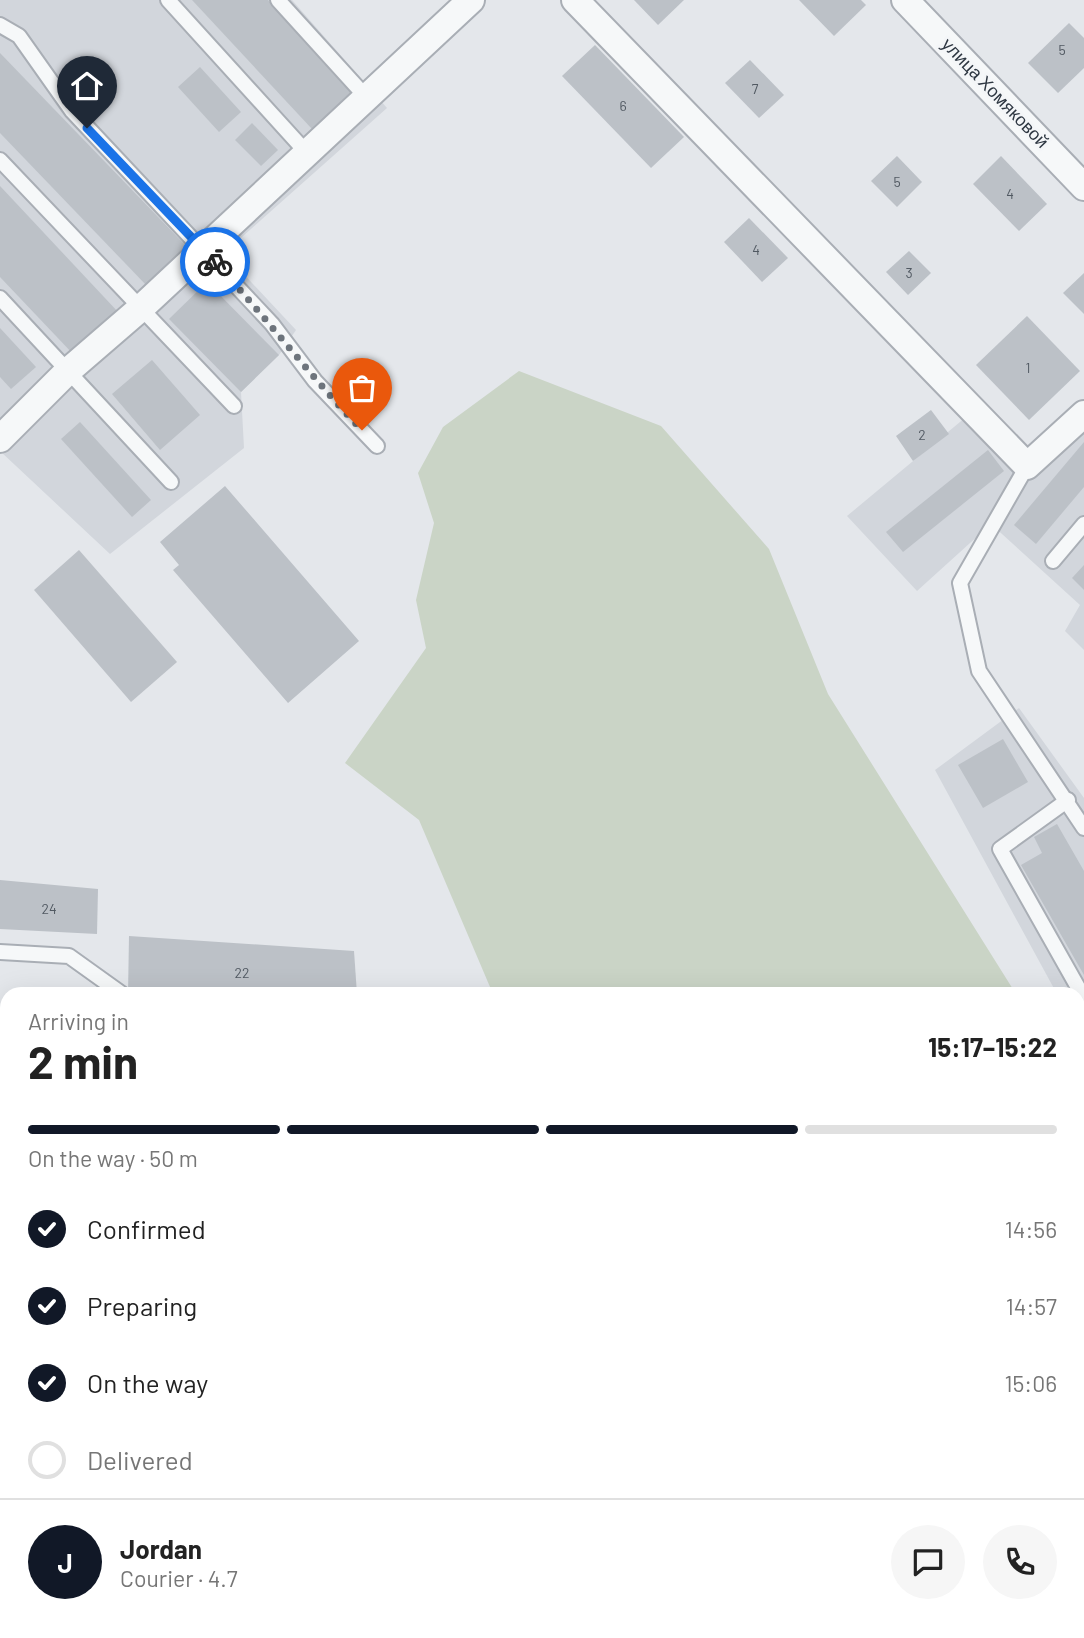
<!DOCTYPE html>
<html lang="en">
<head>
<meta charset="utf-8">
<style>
  :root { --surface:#fff; --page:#f6f6f6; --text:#222; --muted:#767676; --line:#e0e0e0; --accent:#111827 }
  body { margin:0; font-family:Barlow,sans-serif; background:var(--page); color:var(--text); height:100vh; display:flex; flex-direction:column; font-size:26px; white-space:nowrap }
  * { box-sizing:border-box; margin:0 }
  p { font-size:23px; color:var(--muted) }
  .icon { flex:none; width:38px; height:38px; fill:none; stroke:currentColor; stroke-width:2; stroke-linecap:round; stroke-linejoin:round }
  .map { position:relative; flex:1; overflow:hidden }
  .panel { position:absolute; left:0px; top:987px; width:1085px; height:651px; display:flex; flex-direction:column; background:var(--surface); border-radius:21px 21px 0 0; box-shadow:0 7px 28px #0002 }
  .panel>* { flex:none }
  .pin { position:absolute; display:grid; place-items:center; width:60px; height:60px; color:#fff; margin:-72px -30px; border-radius:50% 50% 50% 0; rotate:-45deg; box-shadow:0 0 7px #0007 }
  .pin .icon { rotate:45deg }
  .courier { position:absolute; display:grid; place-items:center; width:70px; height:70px; margin:-35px; border:5px solid #1a73e8; border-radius:50%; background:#fff; color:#222; box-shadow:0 2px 9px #0007 }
  .overview em { font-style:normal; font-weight:700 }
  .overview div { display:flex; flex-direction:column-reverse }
  .overview { display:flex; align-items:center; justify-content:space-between; height:119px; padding:0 28px }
  h1 { font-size:46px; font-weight:700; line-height:52px }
  .bar { display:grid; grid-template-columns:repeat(4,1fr); gap:10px 7px; align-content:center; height:84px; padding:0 28px }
  .bar i { height:9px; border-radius:5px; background:var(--line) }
  .bar .current { background:var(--accent) }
  .bar p { grid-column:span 4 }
  .line { display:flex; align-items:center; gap:18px; padding:0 28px; border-top:2px solid var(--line) }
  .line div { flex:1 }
  .round { display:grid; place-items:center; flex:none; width:74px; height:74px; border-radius:37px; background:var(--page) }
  ol { padding:0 28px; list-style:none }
  li { display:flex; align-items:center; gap:21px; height:77px }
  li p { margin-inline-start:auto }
  li .icon { padding:7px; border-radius:50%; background:var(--accent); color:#fff; stroke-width:4 }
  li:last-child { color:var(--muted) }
  li i { width:38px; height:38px; border:4px solid var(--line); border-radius:50% }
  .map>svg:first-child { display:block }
  .built { fill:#d2d6dc }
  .green { fill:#cad4c6 }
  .building { fill:#bcc1c7 }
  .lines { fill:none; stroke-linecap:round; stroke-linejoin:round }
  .service-casing { stroke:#a9aeb5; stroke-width:18 }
  .minor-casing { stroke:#a9aeb5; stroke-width:30 }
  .tertiary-casing { stroke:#a9aeb5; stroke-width:37 }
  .service { stroke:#f6f8f9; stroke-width:14 }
  .minor { stroke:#f6f8f9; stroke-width:26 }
  .tertiary { stroke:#f6f8f9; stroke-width:33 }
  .done { stroke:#6d747c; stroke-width:7; stroke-dasharray:0 12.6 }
  .route { stroke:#1a73e8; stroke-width:9 }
  .labels { text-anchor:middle; stroke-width:6; stroke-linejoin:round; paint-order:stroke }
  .number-label { font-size:14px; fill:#515962 }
  .street-label { font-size:18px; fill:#2d3641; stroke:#f4f6f8 }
</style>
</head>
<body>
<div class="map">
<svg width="1084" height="1638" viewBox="0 0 1084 1638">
  <rect width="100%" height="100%" fill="#e4e7eb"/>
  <g class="built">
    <polygon points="0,0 292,0 387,108 224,253 296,330 279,355 241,392 244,448 110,554 0,451"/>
    <polygon points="966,417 1028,481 1084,428 1084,650 1065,631 1080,605 991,524 917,591 847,516"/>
    <polygon points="1019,708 1084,798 1084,1043 1078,1032 1078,994 1057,994 935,770"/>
  </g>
  <g class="green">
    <polygon points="519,371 661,426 769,549 828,694 1016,994 493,994 419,820 345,763 426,648 416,600 434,523 418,473 443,427"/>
    <polygon points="1078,1095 1084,1105 1084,1593 1078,1540 1078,1326 1081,1307 1078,1304"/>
  </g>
  <g class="building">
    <polygon points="192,0 268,0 352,91 312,129"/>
    <polygon points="634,0 684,0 658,25"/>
    <polygon points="799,0 861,0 866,5 834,36"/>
    <polygon points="1069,23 1084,38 1084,68 1058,93 1028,63"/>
    <polygon points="595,45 684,137 651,168 562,76"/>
    <polygon points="0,53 188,248 148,287 0,133"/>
    <polygon points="750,60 784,95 759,118 725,83"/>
    <polygon points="200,67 241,112 219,132 178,87"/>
    <polygon points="252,123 278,150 261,166 235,140"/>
    <polygon points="897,156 922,182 897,207 871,181"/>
    <polygon points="1001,156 1047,204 1019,231 973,184"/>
    <polygon points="0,186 119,313 74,355 0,277"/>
    <polygon points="749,218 788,258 762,282 724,242"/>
    <polygon points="909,251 931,273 908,295 886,272"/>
    <polygon points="1084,273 1084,314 1063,293"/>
    <polygon points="207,282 279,355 241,392 169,319"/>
    <polygon points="1027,316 1080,371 1029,420 976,365"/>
    <polygon points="0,328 36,367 11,389 0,377"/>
    <polygon points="152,360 200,415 160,450 112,394"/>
    <polygon points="931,410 949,434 913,461 896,436"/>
    <polygon points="80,422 151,500 132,517 61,439"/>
    <polygon points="1084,442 1084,487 1036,544 1014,525"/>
    <polygon points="988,450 1004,471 903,552 886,532"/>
    <polygon points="225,486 359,641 288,703 173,570 179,565 160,542"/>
    <polygon points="79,550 177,662 131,702 34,590"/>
    <polygon points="1084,565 1084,590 1072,578"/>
    <polygon points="1003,739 1028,782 983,808 958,765"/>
    <polygon points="1057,824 1084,871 1084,975 1021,865 1042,853 1034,837"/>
    <polygon points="0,880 98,889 97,934 0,929"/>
    <polygon points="129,936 354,951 357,994 128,994"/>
    <polygon points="163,1631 334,1631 333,1638 162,1638"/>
    <polygon points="584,1631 593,1631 610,1638 581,1638"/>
  </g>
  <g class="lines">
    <defs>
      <g id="service">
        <polyline points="168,0 307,153"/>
        <polyline points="278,0 367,98"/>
        <polyline points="0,25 19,36 72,111 272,324 315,381 377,446"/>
        <polyline points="0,160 234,406"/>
        <polyline points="0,298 171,482"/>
        <polyline points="1027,466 960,583 979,671 1084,828"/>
        <polyline points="1053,561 1084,524"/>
        <polyline points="1068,800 1000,849 1084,998"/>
        <polyline points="0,952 69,956 122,994"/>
        <polyline points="145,1638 145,1631"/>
      </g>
      <g id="minor">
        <polyline points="575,0 1027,466 1084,414"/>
        <polyline points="905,0 1084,187"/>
        <polyline points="0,439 68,371 141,308 471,0"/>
      </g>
      <g id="tertiary">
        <polyline points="0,1041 7,1043"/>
        <polyline points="794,1638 795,1631"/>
      </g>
    </defs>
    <use href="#service" class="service-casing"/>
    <use href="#minor" class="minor-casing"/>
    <use href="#tertiary" class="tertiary-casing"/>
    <use href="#service" class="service"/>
    <use href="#minor" class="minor"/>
    <use href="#tertiary" class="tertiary"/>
  </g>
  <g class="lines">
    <path class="done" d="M215 262C266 317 310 376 362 430"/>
    <polyline class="route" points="87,128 215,262"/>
  </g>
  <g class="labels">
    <g class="number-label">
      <text x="1062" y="55">5</text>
      <text x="755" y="94">7</text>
      <text x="623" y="111">6</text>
      <text x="897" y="187">5</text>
      <text x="1010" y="199">4</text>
      <text x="756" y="255">4</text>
      <text x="909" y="278">3</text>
      <text x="1028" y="373">1</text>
      <text x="922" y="440">2</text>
      <text x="49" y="914">24</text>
      <text x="242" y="978">22</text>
    </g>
    <g class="street-label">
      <text transform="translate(995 93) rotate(46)" y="6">улица Хомяковой</text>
    </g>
  </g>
</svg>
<div class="pin" style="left:362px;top:430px;background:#ea580c"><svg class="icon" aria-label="bag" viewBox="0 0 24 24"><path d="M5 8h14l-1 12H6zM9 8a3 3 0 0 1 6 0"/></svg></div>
<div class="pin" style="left:87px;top:128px;background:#1f2937"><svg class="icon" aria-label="home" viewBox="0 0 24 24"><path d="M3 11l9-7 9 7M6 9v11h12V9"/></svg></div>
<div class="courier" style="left:215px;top:262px"><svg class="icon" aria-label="bike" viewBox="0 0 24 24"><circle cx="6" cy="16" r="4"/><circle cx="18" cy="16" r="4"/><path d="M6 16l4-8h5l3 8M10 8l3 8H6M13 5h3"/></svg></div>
<section class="panel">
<div class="overview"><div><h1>2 min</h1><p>Arriving in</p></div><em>15:17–15:22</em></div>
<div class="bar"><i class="current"></i><i class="current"></i><i class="current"></i><i></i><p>On the way · 50 m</p></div>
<ol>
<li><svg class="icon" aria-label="check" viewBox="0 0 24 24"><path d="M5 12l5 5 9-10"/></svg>Confirmed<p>14:56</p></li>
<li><svg class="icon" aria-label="check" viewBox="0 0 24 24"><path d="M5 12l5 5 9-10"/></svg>Preparing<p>14:57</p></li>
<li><svg class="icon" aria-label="check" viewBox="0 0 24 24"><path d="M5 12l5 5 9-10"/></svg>On the way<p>15:06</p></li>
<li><i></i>Delivered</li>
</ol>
<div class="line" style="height:126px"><b class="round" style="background:var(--accent);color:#fff">J</b><div><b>Jordan</b><p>Courier · 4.7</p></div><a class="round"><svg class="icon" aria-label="chat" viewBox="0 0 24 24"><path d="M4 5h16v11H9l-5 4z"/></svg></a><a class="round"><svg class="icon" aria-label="phone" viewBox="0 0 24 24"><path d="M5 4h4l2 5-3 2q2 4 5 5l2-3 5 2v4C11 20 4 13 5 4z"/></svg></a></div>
</section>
</div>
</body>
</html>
